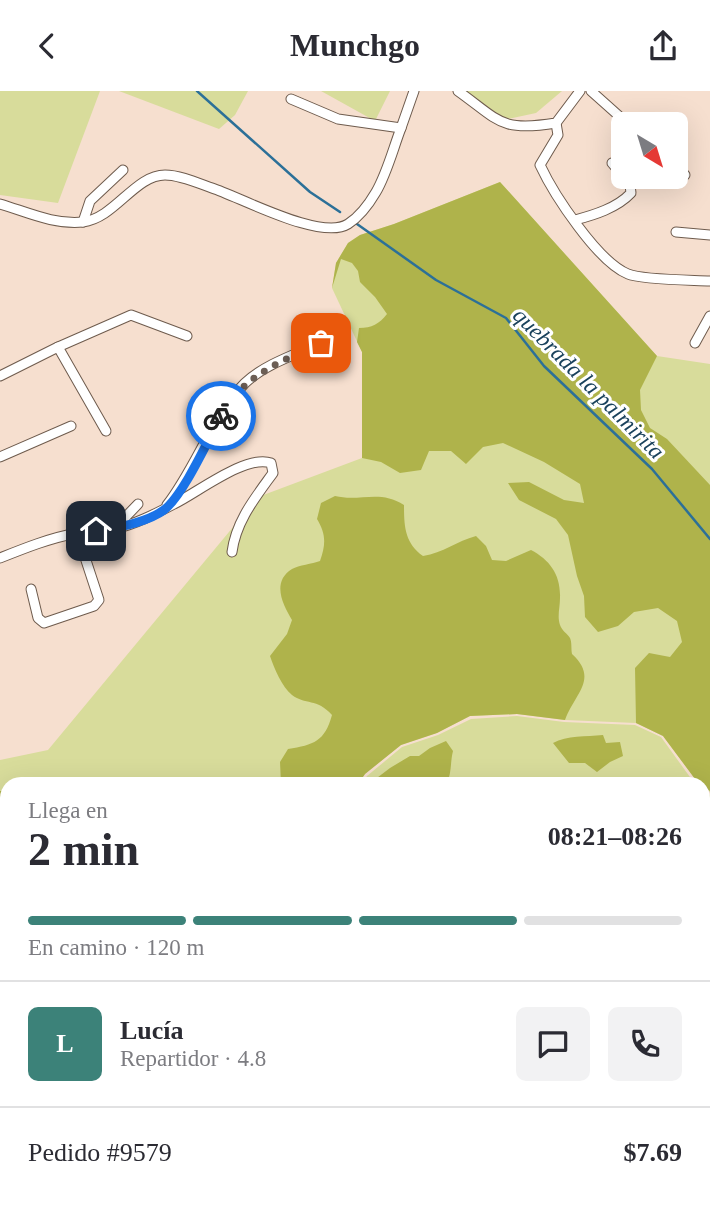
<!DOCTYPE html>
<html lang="es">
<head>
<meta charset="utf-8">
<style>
  :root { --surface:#fff; --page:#f2f2f3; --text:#2b2b33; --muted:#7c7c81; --line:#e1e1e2; --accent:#3c8279 }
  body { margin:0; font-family:Georgia,serif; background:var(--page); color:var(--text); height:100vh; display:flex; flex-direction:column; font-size:26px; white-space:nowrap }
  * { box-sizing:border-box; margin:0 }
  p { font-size:23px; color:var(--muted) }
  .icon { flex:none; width:38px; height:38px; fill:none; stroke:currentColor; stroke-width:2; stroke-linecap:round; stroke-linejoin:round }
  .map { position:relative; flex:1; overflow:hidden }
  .drawer { position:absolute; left:0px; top:686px; width:710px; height:436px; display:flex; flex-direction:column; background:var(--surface); border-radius:21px 21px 0 0; box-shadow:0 7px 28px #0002 }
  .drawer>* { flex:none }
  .needle { width:46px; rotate:142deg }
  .tools { position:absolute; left:611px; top:21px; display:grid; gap:14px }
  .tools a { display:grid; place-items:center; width:77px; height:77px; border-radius:10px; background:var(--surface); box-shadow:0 7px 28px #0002; font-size:35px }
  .pin { position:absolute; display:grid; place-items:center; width:60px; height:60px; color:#fff; margin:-30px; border-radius:14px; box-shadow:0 4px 10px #0006 }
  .courier { position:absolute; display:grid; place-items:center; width:70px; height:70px; margin:-35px; border:5px solid #1a73e8; border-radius:50%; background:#fff; color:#222; box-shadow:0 2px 9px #0007 }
  .headline em { font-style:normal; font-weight:600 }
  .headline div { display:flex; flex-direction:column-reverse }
  .headline { display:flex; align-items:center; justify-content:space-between; height:119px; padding:0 28px }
  h1 { font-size:46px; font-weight:600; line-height:52px }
  .bar { display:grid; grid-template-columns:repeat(4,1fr); gap:10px 7px; align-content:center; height:84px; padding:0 28px }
  .bar i { height:9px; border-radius:5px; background:var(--line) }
  .bar .selected { background:var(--accent) }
  .bar p { grid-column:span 4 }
  .line { display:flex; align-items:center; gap:18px; padding:0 28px; border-top:2px solid var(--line) }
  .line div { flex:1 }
  .round { display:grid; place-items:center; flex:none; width:74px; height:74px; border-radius:10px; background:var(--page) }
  header { display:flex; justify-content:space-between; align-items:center; height:91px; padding:0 28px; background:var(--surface); font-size:32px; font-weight:600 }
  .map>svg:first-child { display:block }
  .green { fill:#d8dc9b }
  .forest { fill:#afb34b }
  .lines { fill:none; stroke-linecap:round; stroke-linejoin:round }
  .stream { stroke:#2c7098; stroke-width:2.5 }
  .street-casing { stroke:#6e5b4d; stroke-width:11 }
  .street { stroke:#fff; stroke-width:9 }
  .done { stroke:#6c5e55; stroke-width:7; stroke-dasharray:0 12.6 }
  .route { stroke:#1a73e8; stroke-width:9 }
  .labels { text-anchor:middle; stroke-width:6; stroke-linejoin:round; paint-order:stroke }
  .water-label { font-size:23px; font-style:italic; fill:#1a425c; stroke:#fff }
</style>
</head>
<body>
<header><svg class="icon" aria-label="back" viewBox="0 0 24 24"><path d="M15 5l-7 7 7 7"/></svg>Munchgo<svg class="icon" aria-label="share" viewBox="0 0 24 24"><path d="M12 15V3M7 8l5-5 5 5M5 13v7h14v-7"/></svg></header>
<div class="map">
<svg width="710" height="1121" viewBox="0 0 710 1121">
  <rect width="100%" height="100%" fill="#f6dfcf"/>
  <g class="green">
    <polygon points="0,0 100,0 58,112 0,104"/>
    <polygon points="119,0 248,0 235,24 219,38"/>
    <polygon points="321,0 390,0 375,30"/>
    <polygon points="456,0 562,0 536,22 498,30"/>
    <polygon points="500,91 657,265 710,273 710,701 704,696 704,693 698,692 663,645 636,632 565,629 517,623 470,625 437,642 401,654 365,683 358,693 7,693 7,823 0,822 0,669 48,659 258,406 362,367 362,261 332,197 336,172 348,152 360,144 394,133"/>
    <polygon points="517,625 564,631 635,634 661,646 695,693 361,693 367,685 402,656 438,644 471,628"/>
    <polygon points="704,700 710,704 710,1009 704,1006"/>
    <polygon points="704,1008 710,1012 710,1121 286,1121 285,1115 704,1115"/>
  </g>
  <g class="forest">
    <path d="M500 91 657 265 640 299 641 319 650 337 667 348 710 394V700L704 696V693L698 692 663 645 636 632 635 577 649 562 670 566 682 551 677 530 658 517 634 521 618 535 598 541 585 526 584 505 577 485 568 444 556 428 519 409 508 392 529 391 564 409 584 412 580 393 544 371 503 352 483 356 466 373 451 360H429L421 379 400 382 381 371 362 367V261L357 251 359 237C372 237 379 233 387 223L375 206 360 191 358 180 352 172 341 168 332 197 336 172 348 152 360 144 394 133Z"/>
    <path d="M335 405C360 411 380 398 404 414 404 436 405 452 423 465 443 462 457 450 476 445L486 455 492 469 506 470 531 459C550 469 561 484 560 507 560 517 557 525 560 534 562 540 567 542 570 547 572 551 571 558 572 563 599 588 575 602 565 629L517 623 470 625 437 642 401 654 365 683 358 693H281L280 671 288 658C314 654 325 650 332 624 317 607 305 614 292 604 282 596 274 577 270 565L287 543 292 529C283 514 271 491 292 478 299 474 312 473 320 470 326 453 326 443 317 428L321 412Z"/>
    <path d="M603 644 606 652 620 651 623 665 610 671 597 681 585 672H569L553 652C567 644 586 646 603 644Z"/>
    <path d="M446 650 453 660C450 671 452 684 446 693H369L390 677 410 665H419L430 657Z"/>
    <polygon points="0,700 7,700 7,823 0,822"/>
  </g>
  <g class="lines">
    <g class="stream">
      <polyline points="197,0 310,101 340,121"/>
      <polyline points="357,133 436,189 506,227 544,275 652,378 710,448"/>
      <polyline points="0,780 7,783"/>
      <polyline points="299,1115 309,1121"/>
    </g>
    <defs>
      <g id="street">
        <path d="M458 0C500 30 500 41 556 32L580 0"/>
        <polyline points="591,0 628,33"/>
        <polyline points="291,8 338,28 401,37 414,0"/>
        <path d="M556 32 558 44 540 74C554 104 598 171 628 183 642 189 692 189 710 190"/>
        <polyline points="612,72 623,85"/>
        <polyline points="676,75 685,84"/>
        <path d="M0 113C27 121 54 134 83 131 115 127 135 84 165 84 180 84 198 92 212 97 242 107 321 150 348 133 359 126 369 113 376 101 387 82 393 58 401 37"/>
        <path d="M575 129C594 124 617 117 631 102L630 94 624 86"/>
        <polyline points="83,131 90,110 123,79"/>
        <polyline points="676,141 710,144"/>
        <polyline points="695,252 710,225"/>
        <polyline points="58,256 106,340"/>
        <polyline points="0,285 58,256 131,224 187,245"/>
        <polyline points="0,366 71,335"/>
        <path d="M167 414C196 377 213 324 245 292 265 273 297 263 321 252"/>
        <polyline points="116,436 138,413"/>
        <path d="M0 467C25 457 50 447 77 442 89 440 102 440 114 438 136 433 155 423 174 413 197 402 246 363 271 372L273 382C255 407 236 430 232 461"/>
        <polyline points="31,498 38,527 44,532 94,515 99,509 77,442"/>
        <polyline points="704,792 710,787"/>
        <polyline points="0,1009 6,1012"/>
        <polyline points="111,1115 118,1121"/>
        <polyline points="20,1121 25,1115"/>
        <polyline points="257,1121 261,1115"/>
      </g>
    </defs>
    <use href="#street" class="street-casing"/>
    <use href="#street" class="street"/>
  </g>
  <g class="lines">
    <path class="done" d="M221 325C242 285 282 270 321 252"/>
    <path class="route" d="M96 440C117 437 146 432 164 419 184 403 208 349 221 325"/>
  </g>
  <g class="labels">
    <g class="water-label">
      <text transform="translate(589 292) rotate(45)" y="8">quebrada la palmirita</text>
    </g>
  </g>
</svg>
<div class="tools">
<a><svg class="needle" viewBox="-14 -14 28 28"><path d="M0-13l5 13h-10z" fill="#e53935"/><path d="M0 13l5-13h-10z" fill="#7c7c81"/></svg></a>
</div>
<div class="pin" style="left:321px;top:252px;background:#ea580c"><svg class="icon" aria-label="bag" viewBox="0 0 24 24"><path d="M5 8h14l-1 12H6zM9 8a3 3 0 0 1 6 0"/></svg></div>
<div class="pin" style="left:96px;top:440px;background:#1f2937"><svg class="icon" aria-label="home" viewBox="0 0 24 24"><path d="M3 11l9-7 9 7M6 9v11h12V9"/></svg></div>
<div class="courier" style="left:221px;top:325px"><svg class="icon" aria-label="bike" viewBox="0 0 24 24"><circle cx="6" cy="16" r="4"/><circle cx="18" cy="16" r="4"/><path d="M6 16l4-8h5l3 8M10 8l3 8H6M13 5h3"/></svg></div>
<section class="drawer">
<div class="headline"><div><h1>2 min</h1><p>Llega en</p></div><em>08:21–08:26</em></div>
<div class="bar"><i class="selected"></i><i class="selected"></i><i class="selected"></i><i></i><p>En camino · 120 m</p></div>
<div class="line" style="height:126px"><b class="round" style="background:var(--accent);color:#fff">L</b><div><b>Lucía</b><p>Repartidor · 4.8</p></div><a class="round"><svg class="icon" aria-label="chat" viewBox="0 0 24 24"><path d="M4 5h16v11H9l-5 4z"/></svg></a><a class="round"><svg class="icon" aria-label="phone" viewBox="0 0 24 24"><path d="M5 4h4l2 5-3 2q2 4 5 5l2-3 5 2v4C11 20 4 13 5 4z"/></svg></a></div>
<div class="line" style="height:91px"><div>Pedido #9579</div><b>$7.69</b></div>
</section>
</div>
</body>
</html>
